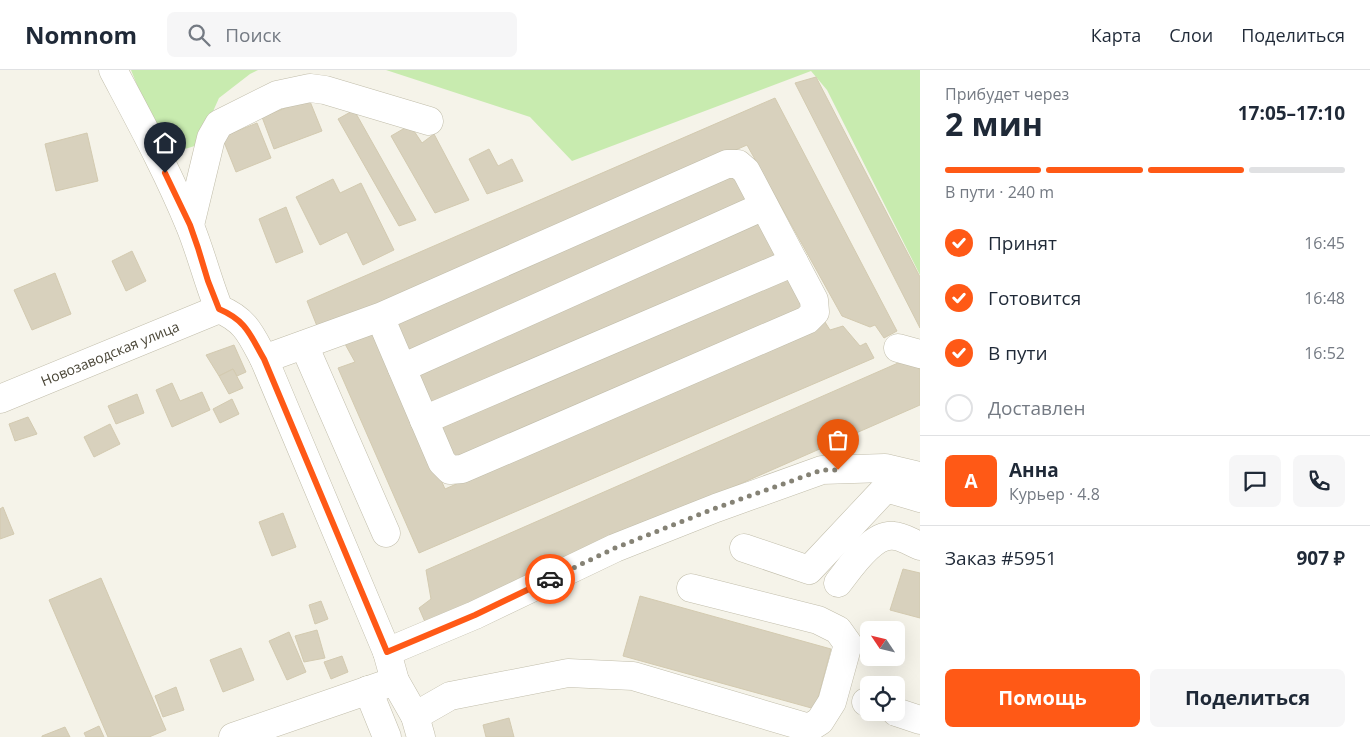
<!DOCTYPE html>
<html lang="ru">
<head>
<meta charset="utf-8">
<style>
  :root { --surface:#fff; --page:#f6f6f7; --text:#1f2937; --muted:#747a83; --line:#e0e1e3; --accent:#ff5916 }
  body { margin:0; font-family:"Open Sans",sans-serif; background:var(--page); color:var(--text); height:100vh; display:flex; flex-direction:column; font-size:19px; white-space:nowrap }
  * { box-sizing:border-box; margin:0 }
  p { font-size:16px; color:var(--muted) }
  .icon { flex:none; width:28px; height:28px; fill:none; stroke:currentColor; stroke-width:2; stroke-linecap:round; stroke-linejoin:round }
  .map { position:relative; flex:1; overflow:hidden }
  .side { display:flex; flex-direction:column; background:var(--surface); width:450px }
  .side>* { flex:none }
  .needle { width:32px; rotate:305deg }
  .fabs { position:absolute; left:860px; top:551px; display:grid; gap:10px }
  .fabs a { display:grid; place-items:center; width:45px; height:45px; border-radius:8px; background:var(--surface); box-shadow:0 5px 20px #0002; font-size:25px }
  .pin { position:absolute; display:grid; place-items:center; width:42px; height:42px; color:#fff; margin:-51px -21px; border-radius:50% 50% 50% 0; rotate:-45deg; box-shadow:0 0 5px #0007 }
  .pin .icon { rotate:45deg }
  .courier { position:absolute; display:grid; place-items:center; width:50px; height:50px; margin:-25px; border:4px solid #ff5916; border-radius:50%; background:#fff; color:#222; box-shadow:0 1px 6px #0007 }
  .overview em { font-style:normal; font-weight:700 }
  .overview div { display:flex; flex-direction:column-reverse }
  .overview { display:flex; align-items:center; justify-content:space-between; height:85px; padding:0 25px }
  h1 { font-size:32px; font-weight:700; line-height:38px }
  .bar { display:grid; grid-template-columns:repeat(4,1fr); gap:8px 5px; align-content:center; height:60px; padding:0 25px }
  .bar i { height:6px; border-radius:4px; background:var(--line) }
  .bar .current { background:var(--accent) }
  .bar p { grid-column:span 4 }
  .line { display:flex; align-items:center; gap:12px; padding:0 25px; border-top:1px solid var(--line) }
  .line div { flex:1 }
  .round { display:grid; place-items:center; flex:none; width:52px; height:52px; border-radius:8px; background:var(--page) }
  ol { padding:0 25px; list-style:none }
  li { display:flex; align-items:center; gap:15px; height:55px }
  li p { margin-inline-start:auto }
  li .icon { padding:5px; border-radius:50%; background:var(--accent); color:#fff; stroke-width:4 }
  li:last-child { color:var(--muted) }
  li i { width:28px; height:28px; border:2px solid var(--line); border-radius:50% }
  .button { display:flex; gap:10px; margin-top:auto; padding:10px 25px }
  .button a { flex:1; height:58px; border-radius:8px; background:var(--accent); color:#fff; font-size:20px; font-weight:700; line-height:58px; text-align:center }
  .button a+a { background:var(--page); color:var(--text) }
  header { display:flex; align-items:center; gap:30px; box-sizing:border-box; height:70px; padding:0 25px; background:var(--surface); border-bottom:1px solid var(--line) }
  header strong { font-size:24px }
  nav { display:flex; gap:28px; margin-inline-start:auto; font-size:18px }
  .search { width:350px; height:45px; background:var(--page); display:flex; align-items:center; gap:12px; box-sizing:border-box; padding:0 18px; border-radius:8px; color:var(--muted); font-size:19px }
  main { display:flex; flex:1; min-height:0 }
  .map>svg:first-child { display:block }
  .green { fill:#c8ebaf }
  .building { fill:#d8d1bd; stroke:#d3cab0 }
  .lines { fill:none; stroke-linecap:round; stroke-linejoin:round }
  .minor-casing { stroke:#c1bdaa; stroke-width:29 }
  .minor { stroke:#fff; stroke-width:28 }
  .done { stroke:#858275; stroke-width:5; stroke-dasharray:0 9 }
  .route { stroke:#ff5916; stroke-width:6 }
  .labels { text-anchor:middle; stroke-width:4; stroke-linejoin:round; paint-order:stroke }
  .street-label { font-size:14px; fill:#494536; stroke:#fff }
</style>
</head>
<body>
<header>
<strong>Nomnom</strong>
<div class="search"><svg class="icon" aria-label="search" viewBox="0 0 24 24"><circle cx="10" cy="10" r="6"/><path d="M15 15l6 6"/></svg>Поиск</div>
<nav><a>Карта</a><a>Слои</a><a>Поделиться</a></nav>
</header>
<main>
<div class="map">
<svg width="920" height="667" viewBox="0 0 920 667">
  <rect width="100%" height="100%" fill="#f5f3e9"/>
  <g class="green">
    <polygon points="131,0 258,0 250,4 219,28 198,75 165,85"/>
    <polygon points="386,0 920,0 920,205 827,20 811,1 572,91 530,47"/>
  </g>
  <g class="building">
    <polygon points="816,7 920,207 920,258 795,13"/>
    <polygon points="775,28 897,261 884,268 875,255 870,257 842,246 747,75 319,261 307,231"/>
    <polygon points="309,29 322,61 274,79 262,47"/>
    <polygon points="354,40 416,150 399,156 338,49"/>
    <polygon points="257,53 271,88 236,102 222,67"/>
    <polygon points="410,55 422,73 434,64 469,130 435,143 391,66"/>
    <polygon points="87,63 98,111 56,121 45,74"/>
    <polygon points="489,79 498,96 512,89 523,111 487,124 469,89"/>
    <polygon points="735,100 749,133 409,284 394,251"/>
    <polygon points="333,109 340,123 361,113 394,180 363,195 347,162 320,175 296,127"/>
    <polygon points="286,137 303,182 276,193 259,149"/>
    <polygon points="764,150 782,186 433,337 417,304"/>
    <polygon points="132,181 146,211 126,221 112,191"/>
    <polygon points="790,202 802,239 455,392 439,359"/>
    <polygon points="55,203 71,244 32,260 14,220"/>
    <polygon points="825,252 830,260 843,256 860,276 866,273 874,288 419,483 338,298 355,292 345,274 375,259 445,419"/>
    <polygon points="234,275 246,302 237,306 233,299 219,306 206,285"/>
    <polygon points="914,286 920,301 920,335 425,552 419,538 431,529 426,500"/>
    <polygon points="233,299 243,318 229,324 219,306"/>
    <polygon points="172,313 180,331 202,322 210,340 172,357 156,320"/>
    <polygon points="137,324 144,343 116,354 108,336"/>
    <polygon points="232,329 239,344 220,353 213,339"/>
    <polygon points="28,347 37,364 15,371 9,354"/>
    <polygon points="110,354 120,374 94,387 84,367"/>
    <polygon points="3,437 14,464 0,469 0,439"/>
    <polygon points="283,443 296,477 272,486 259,452"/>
    <polygon points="903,499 920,503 920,548 890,540"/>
    <polygon points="101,508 166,660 149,667 108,667 49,530"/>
    <polygon points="640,526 831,579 815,639 623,586"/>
    <polygon points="321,531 328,549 315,554 309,535"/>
    <polygon points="317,560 325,588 304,592 295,566"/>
    <polygon points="289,562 306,602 287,610 269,571"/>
    <polygon points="241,578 254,610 223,622 210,590"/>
    <polygon points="342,586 348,602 331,609 324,592"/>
    <polygon points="176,617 184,640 163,647 155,626"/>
    <polygon points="509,648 514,667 486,667 483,655"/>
    <polygon points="99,656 104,667 86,667 84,663"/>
    <polygon points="65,657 70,667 42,667 42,666"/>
  </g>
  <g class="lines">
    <defs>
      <g id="minor">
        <path d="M113 0C140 51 168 102 190 156 201 183 208 212 219 239 246 250 251 265 264 289L387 582 395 611 415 646 421 667"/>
        <polyline points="190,155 211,68 219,54 277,25 310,18 325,20 429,51"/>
        <polyline points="304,275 386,463"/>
        <polyline points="898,278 920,284"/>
        <polyline points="264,289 380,247 727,94 738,94 746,101 814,230 815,242 807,250 462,399 450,400 442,392 380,247"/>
        <polyline points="402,298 764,136"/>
        <path id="s1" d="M0 329 219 239"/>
        <polyline points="424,350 794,192"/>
        <polyline points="744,478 809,500 886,418 920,428"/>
        <path d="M838 513C850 498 872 463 894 466 902 466 912 473 920 476"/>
        <polyline points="387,582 475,545 615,478 716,438 822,400 885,398 920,406"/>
        <polyline points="368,620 387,667"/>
        <polyline points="866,632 869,633"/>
        <polyline points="896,642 920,650"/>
        <polyline points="415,646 450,626 568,603 633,606 809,658 820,651 832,632 848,574 838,560 818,550 691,518"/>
        <polyline points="233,667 395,611"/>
      </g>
    </defs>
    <use href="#minor" class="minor-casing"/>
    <use href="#minor" class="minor"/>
  </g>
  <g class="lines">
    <polyline class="done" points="550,509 615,478 716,438 822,400 838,400"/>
    <path class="route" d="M165 103 190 155 198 178 208 211 219 239C247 251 250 265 264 289L387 582 475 545 550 509"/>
  </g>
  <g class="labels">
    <g class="street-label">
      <text dy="5" stroke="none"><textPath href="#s1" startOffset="119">Новозаводская улица</textPath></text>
    </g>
  </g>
</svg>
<div class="fabs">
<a><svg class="needle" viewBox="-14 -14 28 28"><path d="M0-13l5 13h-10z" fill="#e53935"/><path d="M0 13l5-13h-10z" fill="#747a83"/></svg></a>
<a><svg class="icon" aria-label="locate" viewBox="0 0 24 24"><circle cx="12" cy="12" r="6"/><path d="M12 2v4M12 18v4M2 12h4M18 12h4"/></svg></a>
</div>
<div class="pin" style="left:838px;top:400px;background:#ea580c"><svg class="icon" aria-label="bag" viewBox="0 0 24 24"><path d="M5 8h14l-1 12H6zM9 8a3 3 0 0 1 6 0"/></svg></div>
<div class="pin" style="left:165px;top:103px;background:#1f2937"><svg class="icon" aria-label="home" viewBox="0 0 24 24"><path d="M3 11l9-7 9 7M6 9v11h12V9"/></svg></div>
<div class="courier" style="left:550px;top:509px"><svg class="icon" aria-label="car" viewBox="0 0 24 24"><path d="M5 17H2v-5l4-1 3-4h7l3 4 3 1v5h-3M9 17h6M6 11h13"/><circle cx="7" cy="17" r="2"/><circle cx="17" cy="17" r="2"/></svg></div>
</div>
<section class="side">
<div class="overview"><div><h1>2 мин</h1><p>Прибудет через</p></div><em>17:05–17:10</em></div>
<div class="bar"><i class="current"></i><i class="current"></i><i class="current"></i><i></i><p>В пути · 240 m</p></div>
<ol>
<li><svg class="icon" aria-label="check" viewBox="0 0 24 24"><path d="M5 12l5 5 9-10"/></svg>Принят<p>16:45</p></li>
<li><svg class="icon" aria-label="check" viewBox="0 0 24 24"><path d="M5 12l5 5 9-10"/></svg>Готовится<p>16:48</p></li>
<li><svg class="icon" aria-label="check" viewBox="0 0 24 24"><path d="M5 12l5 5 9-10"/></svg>В пути<p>16:52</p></li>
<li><i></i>Доставлен</li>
</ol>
<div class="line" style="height:90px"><b class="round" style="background:var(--accent);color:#fff">А</b><div><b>Анна</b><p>Курьер · 4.8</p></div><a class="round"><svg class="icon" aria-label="chat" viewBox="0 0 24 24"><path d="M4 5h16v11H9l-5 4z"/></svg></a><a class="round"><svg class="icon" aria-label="phone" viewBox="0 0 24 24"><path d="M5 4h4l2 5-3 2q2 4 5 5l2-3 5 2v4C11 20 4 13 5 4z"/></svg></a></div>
<div class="line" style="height:65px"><div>Заказ #5951</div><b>907 ₽</b></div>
<div class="button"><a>Помощь</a><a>Поделиться</a></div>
</section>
</main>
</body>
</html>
